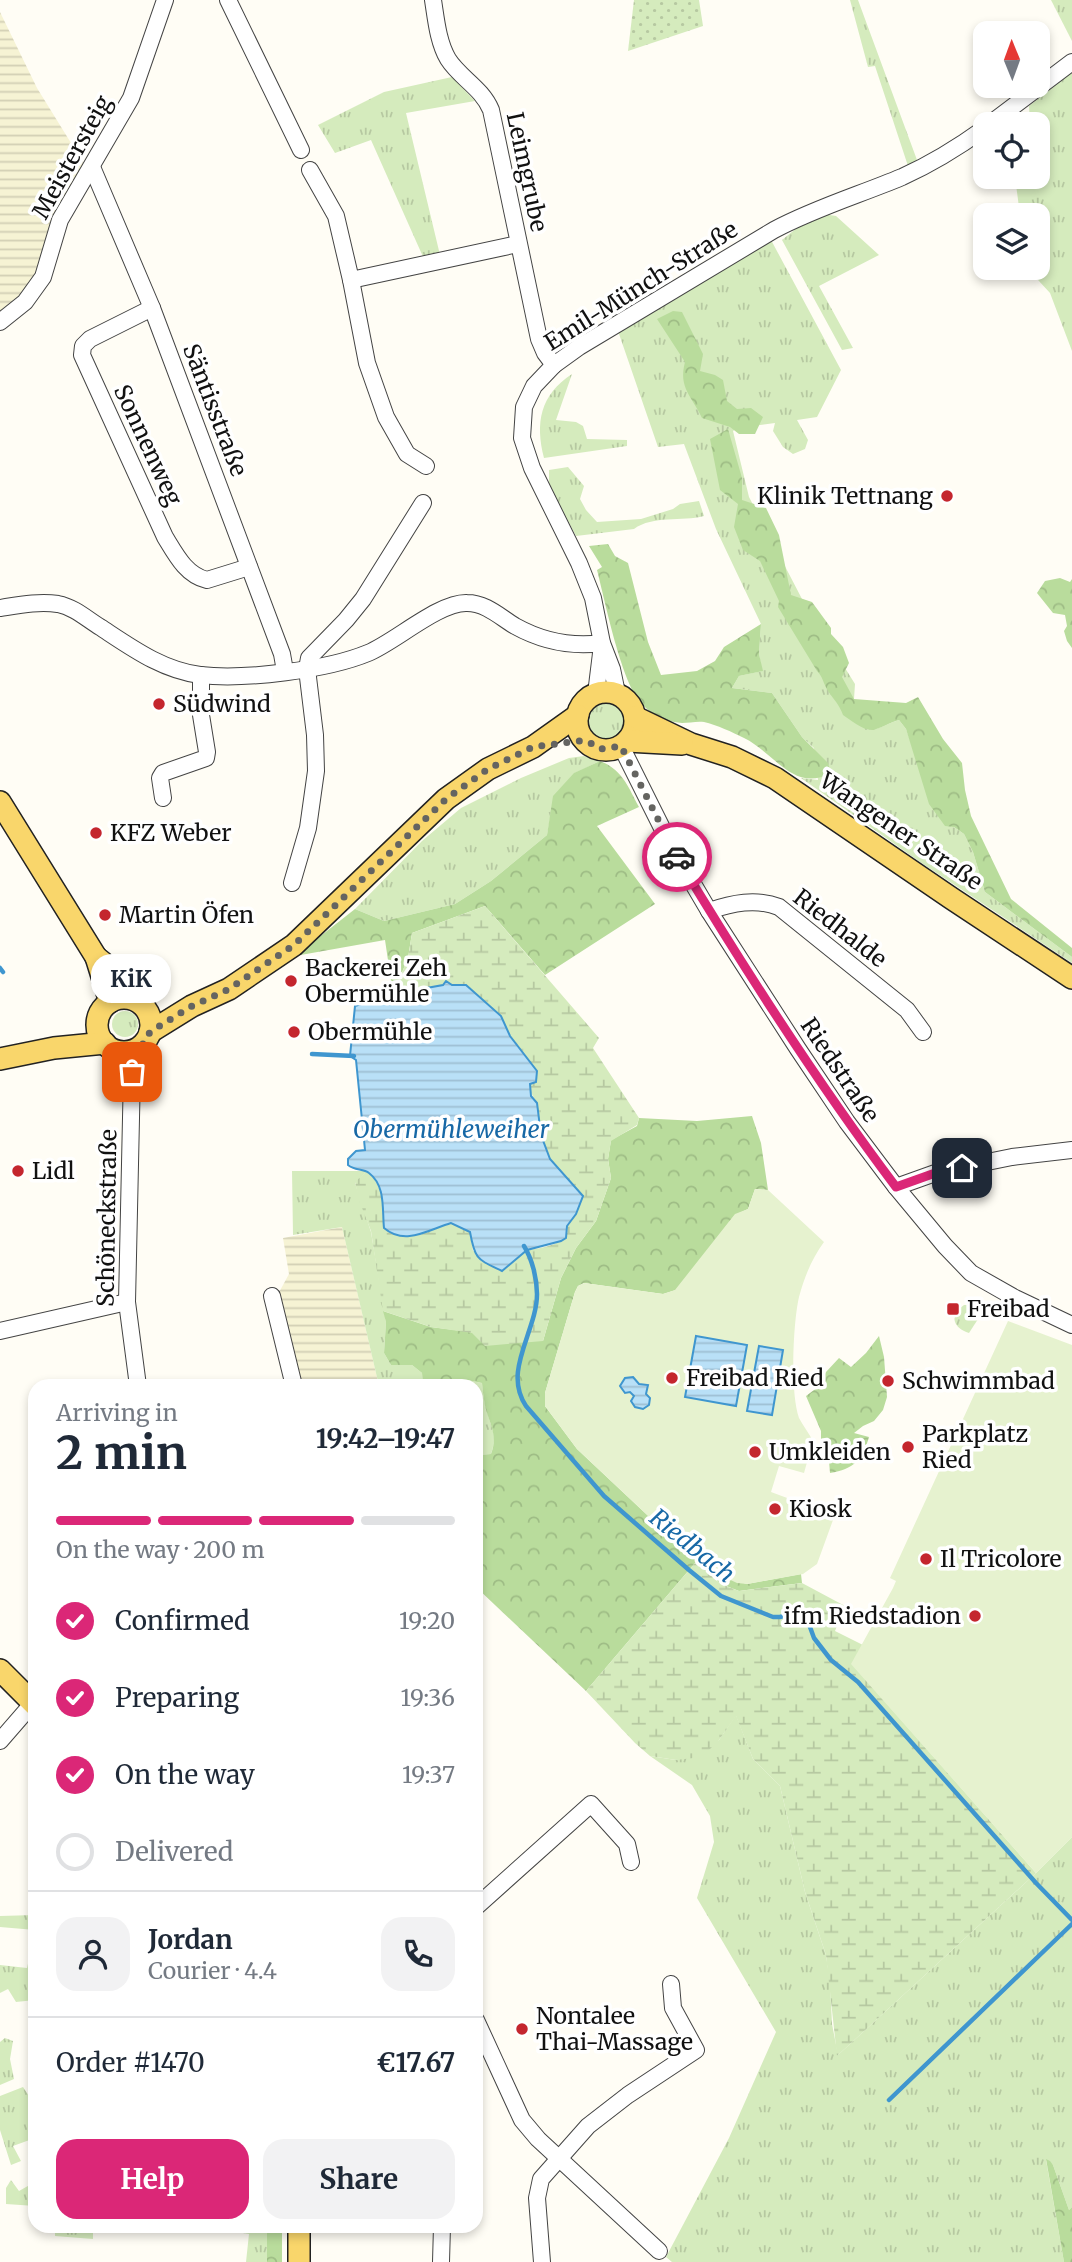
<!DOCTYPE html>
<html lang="en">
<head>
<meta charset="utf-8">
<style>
  :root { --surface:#fff; --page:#f2f2f3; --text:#1f2937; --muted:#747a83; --line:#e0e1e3; --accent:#db2777 }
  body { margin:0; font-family:Merriweather,serif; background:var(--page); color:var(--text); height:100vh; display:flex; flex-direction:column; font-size:26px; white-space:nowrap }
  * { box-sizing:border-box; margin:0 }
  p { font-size:23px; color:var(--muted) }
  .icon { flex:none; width:38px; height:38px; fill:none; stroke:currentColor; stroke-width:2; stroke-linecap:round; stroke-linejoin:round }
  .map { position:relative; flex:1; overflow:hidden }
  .details { position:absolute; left:28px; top:1379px; width:455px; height:854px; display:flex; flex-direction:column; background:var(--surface); border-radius:21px; box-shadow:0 4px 10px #0003 }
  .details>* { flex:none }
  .needle { width:46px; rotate:359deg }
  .fabs { position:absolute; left:973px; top:21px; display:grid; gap:14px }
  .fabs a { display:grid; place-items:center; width:77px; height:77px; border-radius:14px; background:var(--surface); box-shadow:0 4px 10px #0003; font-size:35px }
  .pin { position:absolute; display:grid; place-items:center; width:60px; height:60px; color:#fff; margin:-30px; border-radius:14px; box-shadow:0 4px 10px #0006 }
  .courier { position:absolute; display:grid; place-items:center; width:70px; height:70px; margin:-35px; border:5px solid #db2777; border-radius:50%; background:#fff; color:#222; box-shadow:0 2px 9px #0007 }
  .bubble { position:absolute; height:49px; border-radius:21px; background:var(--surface); box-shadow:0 4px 10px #0003; font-size:23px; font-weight:700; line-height:49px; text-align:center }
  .overview em { font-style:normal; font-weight:700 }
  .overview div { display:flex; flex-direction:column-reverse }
  .overview { display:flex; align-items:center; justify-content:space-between; height:119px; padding:0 28px }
  h1 { font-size:46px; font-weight:700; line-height:52px }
  .bar { display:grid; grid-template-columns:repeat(4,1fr); gap:10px 7px; align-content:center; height:84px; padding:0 28px }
  .bar i { height:9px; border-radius:5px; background:var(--line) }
  .bar .on { background:var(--accent) }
  .bar p { grid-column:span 4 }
  .line { display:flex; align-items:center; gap:18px; padding:0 28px; border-top:2px solid var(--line) }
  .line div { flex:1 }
  .round { display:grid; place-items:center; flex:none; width:74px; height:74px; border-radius:21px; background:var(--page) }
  ol { padding:0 28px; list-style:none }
  li { display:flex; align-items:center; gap:21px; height:77px }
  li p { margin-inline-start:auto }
  li .icon { padding:7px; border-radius:50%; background:var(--accent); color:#fff; stroke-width:4 }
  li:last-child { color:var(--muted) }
  li i { width:38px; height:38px; border:4px solid var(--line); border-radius:50% }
  .action { display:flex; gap:14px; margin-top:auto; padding:14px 28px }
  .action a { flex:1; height:80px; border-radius:21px; background:var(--accent); color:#fff; font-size:28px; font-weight:700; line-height:80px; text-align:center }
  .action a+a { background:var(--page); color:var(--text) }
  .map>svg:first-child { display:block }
  .farmland { fill:url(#farmland-rules) }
  .grass { fill:url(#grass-tufts) }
  .forest { fill:url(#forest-crowns) }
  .wetland { fill:url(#wetland-marsh) }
  .park { fill:url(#park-dots) }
  .pitch { fill:#e6f2cf }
  .water { fill:url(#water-rules); stroke:#3f96cf; stroke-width:2 }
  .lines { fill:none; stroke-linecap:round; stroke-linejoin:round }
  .stream { stroke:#3f96cf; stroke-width:4.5 }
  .minor-casing { stroke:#444; stroke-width:18 }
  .major-casing { stroke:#222; stroke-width:24 }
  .minor { stroke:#fff; stroke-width:16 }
  .major { stroke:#f9d66b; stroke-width:21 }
  .done { stroke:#646461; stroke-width:7; stroke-dasharray:0 12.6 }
  .route { stroke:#db2777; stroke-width:9 }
  .poi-dot { fill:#c4262e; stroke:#fff; stroke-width:2.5 }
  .labels { text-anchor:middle; stroke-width:7; stroke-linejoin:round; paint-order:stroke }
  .street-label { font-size:23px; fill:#111; stroke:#fff }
  .poi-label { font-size:23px; fill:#111; stroke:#fff; text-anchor:start }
  .water-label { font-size:24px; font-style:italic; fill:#1768a6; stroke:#fff }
</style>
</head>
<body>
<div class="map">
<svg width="1072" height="2262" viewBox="0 0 1072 2262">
  <defs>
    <pattern id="farmland-rules" width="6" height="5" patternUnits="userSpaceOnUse" patternTransform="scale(1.75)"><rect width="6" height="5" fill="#f6f3d4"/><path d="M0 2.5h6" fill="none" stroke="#d2cfb5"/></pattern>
    <pattern id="grass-tufts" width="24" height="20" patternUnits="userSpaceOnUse" patternTransform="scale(1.75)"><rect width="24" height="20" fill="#d5ebbd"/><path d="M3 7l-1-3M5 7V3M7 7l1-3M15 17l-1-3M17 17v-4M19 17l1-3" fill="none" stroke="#b6c8a1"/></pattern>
    <pattern id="forest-crowns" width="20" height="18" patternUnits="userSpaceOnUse" patternTransform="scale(1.75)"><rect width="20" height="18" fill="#b9dc9c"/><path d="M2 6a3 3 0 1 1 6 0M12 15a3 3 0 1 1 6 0" fill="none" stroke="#9ebc85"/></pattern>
    <pattern id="wetland-marsh" width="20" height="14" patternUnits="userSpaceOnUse" patternTransform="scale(1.75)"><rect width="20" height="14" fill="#d5ebbd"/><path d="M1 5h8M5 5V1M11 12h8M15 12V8" fill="none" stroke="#b6c8a1"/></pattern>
    <pattern id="park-dots" width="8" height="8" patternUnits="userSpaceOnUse" patternTransform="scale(1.75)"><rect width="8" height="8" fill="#d5ebbd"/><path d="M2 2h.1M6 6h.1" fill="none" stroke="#b6c8a1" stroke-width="1.8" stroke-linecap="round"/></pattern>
    <pattern id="water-rules" width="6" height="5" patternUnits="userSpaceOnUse" patternTransform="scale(1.75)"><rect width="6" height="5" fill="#b9e0f7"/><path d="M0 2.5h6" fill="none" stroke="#9ebfd3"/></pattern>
  </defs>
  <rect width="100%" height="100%" fill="#fffdf5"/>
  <g class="farmland">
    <polygon points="0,12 37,88 84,164 50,224 41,261 30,285 21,297 0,314"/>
    <polygon points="342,1227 379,1386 298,1386 277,1296 289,1274 283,1238"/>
  </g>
  <g class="grass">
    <polygon points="850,0 858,0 917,160 908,166 875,66 868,67"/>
    <polygon points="1051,0 1072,0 1072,41"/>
    <polygon points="1072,72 1072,351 1050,293 1027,268 1038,268 1038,215 1020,215 1015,177 1038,177 1038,124 1030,124 1029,106"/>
    <polygon points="452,77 475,101 406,113 440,255 424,259 371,140 335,153 318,125 384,92"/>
    <polygon points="823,214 836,216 879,255 819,286 853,348 842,350 782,240 803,223"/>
    <path d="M771 240 841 370 817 417 797 420 808 440 805 449 793 454 783 447 773 431 775 423 737 428 733 431 749 497 802 599 855 684 854 699 867 729C878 731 888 723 899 720L906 729 921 771 954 827 964 834 973 852 985 892 1072 957V963L920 862 801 778 818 780 814 748 802 737 772 693 732 688 739 676 762 671 759 654 761 624 716 529 684 444 658 447 618 331Z"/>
    <path d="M572 374 556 420 576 422 583 426 587 439 627 440V446L544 458C535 423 540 395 572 374Z"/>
    <path d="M568 467 584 486 580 499 586 510 597 522 641 519 673 509 680 504 699 501 704 516C682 522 653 515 634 529L576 536 549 486V470Z"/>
    <circle cx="606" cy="720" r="21"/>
    <polygon points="584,756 600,761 575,773 554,796 547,835 491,881 455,904 384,921 355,909 422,841 461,808 521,778 569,758"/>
    <circle cx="125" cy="1024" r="13"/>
    <polygon points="292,1171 367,1171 355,1183 371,1232 386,1322 384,1353 391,1365 412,1365 422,1373 423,1386 379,1386 342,1227 293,1235"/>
    <path d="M964 1305H969L978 1309 980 1316 969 1333C953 1328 949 1316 964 1305Z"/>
    <path d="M467 1380 482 1383C483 1392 484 1402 487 1411 491 1428 498 1435 491 1454L479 1455 476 1460V1386H458Z"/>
    <polygon points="736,1715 753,1759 780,1786 805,1892 826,1955 830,1983 832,2024 838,2055 1036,1873 1072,1837 1072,2207 1069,2210 1053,2165 1046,2160 1064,2262 672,2262 666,2257 729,2138 776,2032 697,1898 714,1842 710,1816 692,1785 650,1756 676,1760 719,1740"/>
    <polygon points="35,1915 35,1930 0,1927 0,1916"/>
    <polygon points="29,1959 35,1960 35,2000 16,2002 8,1989 0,1993 0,1965 27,1968"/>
    <polygon points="5,2038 13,2041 10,2059 14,2079 0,2085 0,2042"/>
    <polygon points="23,2087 35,2105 35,2138 13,2146 21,2161 11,2165 0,2130 0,2096"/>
    <polygon points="11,2180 19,2191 35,2182 35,2206 6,2204 6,2188"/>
    <polygon points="55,2226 86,2226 86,2230 93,2231 93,2239 55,2236"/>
    <polygon points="267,2226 267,2262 246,2262 249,2234 243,2233 243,2227"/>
  </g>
  <g class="forest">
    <path d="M673 311 682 312 703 354 700 371 715 375 723 380 727 401 737 409 751 408 763 417 755 434H739L730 427 702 418C692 396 678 388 685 362L657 319Z"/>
    <path d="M728 429 742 478V500L766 508 779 535 791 595 812 602 831 628V634L843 647 849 663 842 677 854 699 906 703 918 697 943 739 962 763 965 790 971 816 1011 899 1072 948V957L985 892 973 852 964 834 954 827 945 826 929 804 906 729 899 720C891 722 879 729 873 730 864 731 850 720 843 715 839 704 834 700 828 691 823 683 823 677 817 671L778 607 779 601 760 561 743 550 734 527 738 504 720 490 710 439Z"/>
    <path d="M608 544 615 556 628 563 648 642 661 675 697 671 715 661 724 647 761 624 759 654 763 671 739 676 732 688 772 693 802 737 828 763 831 773C793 793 775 753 744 738 732 732 717 725 704 722 697 721 689 723 682 723 666 722 651 715 640 702 621 680 605 601 597 570L602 567 589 546Z"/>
    <polygon points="1060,578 1070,582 1072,579 1072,648 1067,641 1064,631 1067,626 1065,615 1053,613 1037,593 1045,581"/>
    <path d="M600 761C623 770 628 787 639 807L597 826 655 904 545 975 485 906 412 933 408 958 393 994 385 940 295 956 355 909 384 921 455 904 491 881 547 835 553 796 574 773Z"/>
    <path d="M752 1116 761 1143 768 1190 755 1189 748 1209 735 1215 676 1290 663 1294 584 1283 578 1286 575 1292 545 1393V1406L577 1449 660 1527 724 1577 747 1584 801 1574 802 1583 739 1591 721 1584 695 1563 586 1691 476 1587V1460L479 1455 491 1454C497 1438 492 1428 487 1413 484 1404 483 1393 482 1383L467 1380 458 1386H423L422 1373 412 1365H391L384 1353 386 1322 383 1311 431 1327 543 1341 561 1278 576 1248 596 1221 611 1178 608 1159 611 1140 637 1126 639 1118 697 1121Z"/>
    <path d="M879 1336 884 1357 887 1397 883 1410 874 1421 863 1426 854 1433 869 1437C862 1460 854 1469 830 1473L829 1461 821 1449V1431L806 1396 818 1387 826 1372 839 1358 851 1367 866 1353Z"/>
    <polygon points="1046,2159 1050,2161 1053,2165 1069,2210 1072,2207 1072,2262 1064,2262"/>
    <rect x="267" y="2226" width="15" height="36"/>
  </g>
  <g class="wetland">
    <path d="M485 906 599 1038 593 1048 639 1118 637 1125 611 1141 608 1159 611 1178 596 1221 576 1248 561 1278 543 1341 485 1346 472 1333 431 1327 383 1311 371 1231 359 1200 355 1182 367 1171C386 1189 381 1204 384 1228L408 1237 451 1223 470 1232 473 1251C501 1251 542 1254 566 1238L567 1226 576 1214 582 1196 550 1159 541 1135 537 1103 530 1091V1083L537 1071 510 1036 501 1016 466 985H443L393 994 408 958 412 933Z"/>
    <polygon points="695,1563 721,1584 739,1591 802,1583 845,1606 835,1631 863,1645 852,1664 1036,1873 837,2056 826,1955 805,1892 780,1786 753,1759 736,1716 719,1740 702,1757 676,1760 650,1756 635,1743 586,1691"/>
  </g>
  <polygon class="park" points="634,0 699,0 703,26 628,51"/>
  <g class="pitch">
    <path d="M755 1189 768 1190 824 1242C812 1258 804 1278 799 1297 793 1323 790 1393 799 1418 803 1426 809 1433 813 1441L804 1473 779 1466 771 1492 825 1512 833 1520 817 1564 803 1574 747 1584 737 1583 724 1577 660 1527 577 1449 545 1406V1393L575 1292 578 1286 584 1283 663 1294 675 1290 735 1214 748 1209Z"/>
    <polygon points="1008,1321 1072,1345 1072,1837 1036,1873 851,1664 893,1588 896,1581 890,1578"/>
  </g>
  <g class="water">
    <path d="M446 981 452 985H466L501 1016 510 1036 537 1071 536 1082 530 1084 531 1096 537 1103 541 1135 550 1159 583 1196 576 1214 567 1226 566 1238 561 1241 527 1250 502 1271C477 1259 475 1260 470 1232L451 1223C428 1230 405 1246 384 1228 382 1210 386 1186 369 1173 363 1168 355 1171 348 1165V1159L356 1151 365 1150 356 1060 350 1056 355 1006 393 994 443 985Z"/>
    <polygon points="696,1336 747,1345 736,1406 685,1397"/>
    <polygon points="759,1346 783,1350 772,1415 747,1411"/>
    <polygon points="633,1377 639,1384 648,1385 646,1394 650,1398 649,1405 643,1409 635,1407 631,1401 634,1396 630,1392 625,1393 620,1386 625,1378"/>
  </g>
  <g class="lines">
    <g class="stream">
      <polyline points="0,968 3,972"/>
      <polyline points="312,1054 354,1056"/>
      <path d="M524 1246C532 1259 537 1278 537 1294 537 1331 502 1371 526 1406L604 1496 689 1570 721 1596 773 1617H780L798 1612 806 1616 814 1638 831 1660 858 1682 1036 1883 1072 1920"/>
      <polyline points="889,2100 1072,1924"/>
    </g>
    <defs>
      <g id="minor">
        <polyline points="228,0 301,150"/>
        <path d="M433 0C436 19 438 42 448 59 460 78 482 88 491 110L539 339 545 353 554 365"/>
        <polyline points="990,124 1072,62"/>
        <polyline points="92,167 152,308 282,654 285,671"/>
        <polyline points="310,170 336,216 351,280 367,363 386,417 407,454 426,466"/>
        <polyline points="351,280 518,244"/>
        <path d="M152 308 90 339 83 346 82 355 165 537C176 555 186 575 207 580L249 567"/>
        <polyline points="0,322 25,302 43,277 60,220 131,98 165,0"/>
        <path d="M0 608C19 605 39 601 58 604 74 607 87 619 100 627 132 648 162 670 200 675 245 680 327 670 368 653 395 642 439 602 467 603 486 603 500 617 515 626 542 641 572 647 602 643"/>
        <path d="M617 693 612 669 602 643 593 598 579 563 532 468 522 438 524 407 534 386 554 365 579 347 774 230C815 208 859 195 902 177 931 164 960 146 985 128"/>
        <polyline points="596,694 602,645"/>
        <polyline points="621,746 672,848 709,911 798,1049 847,1122 896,1187 945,1246 971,1273 1015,1298 1072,1325"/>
        <polyline points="163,798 160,778 163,773 206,758 207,752 201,715 201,675"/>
        <polyline points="292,883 308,828 316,771 315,735 307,669 309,658 346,620 363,599 423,503"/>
        <path d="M709 911C732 903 756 898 779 907L907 1010 923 1032"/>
        <polyline points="128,1051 132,1072 127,1302 138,1386"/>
        <polyline points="896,1187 938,1172 1012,1157 1072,1150"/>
        <polyline points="272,1296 294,1386"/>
        <polyline points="0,1331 127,1302"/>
        <polyline points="0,1741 33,1703"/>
        <polyline points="476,1907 591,1804 627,1844 631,1862"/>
        <polyline points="476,2020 522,2120 538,2139 659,2251"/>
        <polyline points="441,2262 442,2226"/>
        <polyline points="542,2262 537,2198 541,2179 588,2126 628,2095 696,2050 673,2008 671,1984"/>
      </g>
      <g id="major">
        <circle cx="606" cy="721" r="29"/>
        <polyline points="635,717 691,744 732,757 775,778 951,898 1072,978"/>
        <polyline points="627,741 682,744"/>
        <polyline points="0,802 96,957 110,1002"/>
        <polyline points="96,957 116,973 133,999"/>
        <circle cx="124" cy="1025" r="27"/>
        <polyline points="150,1032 192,1006 229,989 294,945 446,799 488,769 533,747 578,715"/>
        <polyline points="0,1059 54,1048 105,1043"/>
        <polyline points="0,1670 35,1705"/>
        <polyline points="299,2226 299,2262"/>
      </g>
    </defs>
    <use href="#minor" class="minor-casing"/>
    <use href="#major" class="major-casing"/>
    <use href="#minor" class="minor"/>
    <use href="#major" class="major"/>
  </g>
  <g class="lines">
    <polyline class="done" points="132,1072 128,1051 143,1044 150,1032 192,1006 229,989 294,945 446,799 488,769 533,747 578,741 587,741 600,749 621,746 677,857"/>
    <path class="route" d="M677 857C745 970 816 1081 896 1187L938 1172 962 1168"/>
  </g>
  <g class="poi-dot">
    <circle cx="947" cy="496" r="7"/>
    <circle cx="159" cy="704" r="7"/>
    <circle cx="96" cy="833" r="7"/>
    <circle cx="105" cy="915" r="7"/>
    <circle cx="291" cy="981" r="7"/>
    <circle cx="294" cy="1032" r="7"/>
    <circle cx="18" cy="1171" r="7"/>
    <rect x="946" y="1302" width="14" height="14" rx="3.5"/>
    <circle cx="672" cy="1378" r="7"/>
    <circle cx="888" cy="1381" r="7"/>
    <circle cx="908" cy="1447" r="7"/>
    <circle cx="755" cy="1452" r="7"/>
    <circle cx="775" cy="1509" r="7"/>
    <circle cx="926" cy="1559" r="7"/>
    <circle cx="975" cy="1616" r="7"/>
    <circle cx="522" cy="2029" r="7"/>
  </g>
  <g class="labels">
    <g class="street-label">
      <text transform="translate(72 157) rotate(-61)" y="8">Meistersteig</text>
      <text transform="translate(527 172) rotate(78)" y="8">Leimgrube</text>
      <text transform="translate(641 286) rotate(-32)" y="8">Emil-Münch-Straße</text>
      <text transform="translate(215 410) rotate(69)" y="8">Säntisstraße</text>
      <text transform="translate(148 445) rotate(65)" y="8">Sonnenweg</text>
      <text transform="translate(901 831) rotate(34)" y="8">Wangener Straße</text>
      <text transform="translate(840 928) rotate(38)" y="8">Riedhalde</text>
      <text transform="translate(840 1070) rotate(56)" y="8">Riedstraße</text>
      <text transform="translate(107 1218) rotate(-89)" y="8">Schöneckstraße</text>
    </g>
    <g class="poi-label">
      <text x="933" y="504" text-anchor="end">Klinik Tettnang</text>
      <text x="173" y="712">Südwind</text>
      <text x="110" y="841">KFZ Weber</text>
      <text x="119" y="923">Martin Öfen</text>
      <text x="305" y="976">Backerei Zeh<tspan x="305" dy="26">Obermühle</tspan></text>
      <text x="308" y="1040">Obermühle</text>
      <text x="32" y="1179">Lidl</text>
      <text x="967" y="1317">Freibad</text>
      <text x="686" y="1386">Freibad Ried</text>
      <text x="902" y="1389">Schwimmbad</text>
      <text x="922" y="1442">Parkplatz<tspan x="922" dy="26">Ried</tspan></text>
      <text x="769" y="1460">Umkleiden</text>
      <text x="789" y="1517">Kiosk</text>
      <text x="940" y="1567">Il Tricolore</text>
      <text x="961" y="1624" text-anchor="end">ifm Riedstadion</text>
      <text x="536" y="2024">Nontalee<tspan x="536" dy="26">Thai-Massage</tspan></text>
    </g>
    <g class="water-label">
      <text x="451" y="1138">Obermühleweiher</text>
      <text transform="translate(692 1546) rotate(39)" y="8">Riedbach</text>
    </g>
  </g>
</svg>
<div class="fabs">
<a><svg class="needle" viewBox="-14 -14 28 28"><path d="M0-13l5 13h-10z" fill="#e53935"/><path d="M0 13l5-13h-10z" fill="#747a83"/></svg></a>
<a><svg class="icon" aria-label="locate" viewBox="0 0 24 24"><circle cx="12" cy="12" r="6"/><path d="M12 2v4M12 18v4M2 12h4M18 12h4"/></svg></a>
<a><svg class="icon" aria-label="layers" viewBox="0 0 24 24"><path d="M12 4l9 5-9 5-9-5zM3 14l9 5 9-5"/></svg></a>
</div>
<div class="pin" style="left:132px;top:1072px;background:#ea580c"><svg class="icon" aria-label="bag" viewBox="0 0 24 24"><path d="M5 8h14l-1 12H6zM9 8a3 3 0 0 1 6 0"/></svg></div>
<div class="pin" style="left:962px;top:1168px;background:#1f2937"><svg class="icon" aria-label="home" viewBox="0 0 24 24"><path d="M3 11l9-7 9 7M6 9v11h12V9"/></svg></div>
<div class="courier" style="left:677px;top:857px"><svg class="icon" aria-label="car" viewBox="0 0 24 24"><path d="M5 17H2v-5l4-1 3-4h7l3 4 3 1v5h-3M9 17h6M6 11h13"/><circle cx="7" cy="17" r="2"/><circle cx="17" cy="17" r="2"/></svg></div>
<div class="bubble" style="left:91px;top:954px;width:80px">KiK</div>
<section class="details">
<div class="overview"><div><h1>2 min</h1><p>Arriving in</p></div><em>19:42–19:47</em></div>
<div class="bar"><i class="on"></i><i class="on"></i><i class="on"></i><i></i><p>On the way · 200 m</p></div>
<ol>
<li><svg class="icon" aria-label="check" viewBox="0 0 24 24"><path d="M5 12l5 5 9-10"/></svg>Confirmed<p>19:20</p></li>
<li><svg class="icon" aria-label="check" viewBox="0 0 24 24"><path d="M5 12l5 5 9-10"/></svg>Preparing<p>19:36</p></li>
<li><svg class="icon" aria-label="check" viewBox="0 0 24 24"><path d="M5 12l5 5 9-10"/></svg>On the way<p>19:37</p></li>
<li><i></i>Delivered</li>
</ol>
<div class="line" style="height:126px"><a class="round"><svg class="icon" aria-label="person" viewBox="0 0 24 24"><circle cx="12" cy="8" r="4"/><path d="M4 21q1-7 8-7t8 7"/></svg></a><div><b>Jordan</b><p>Courier · 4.4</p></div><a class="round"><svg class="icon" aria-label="phone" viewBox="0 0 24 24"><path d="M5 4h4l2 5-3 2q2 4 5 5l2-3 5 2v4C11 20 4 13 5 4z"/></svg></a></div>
<div class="line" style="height:91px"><div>Order #1470</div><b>€17.67</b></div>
<div class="action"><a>Help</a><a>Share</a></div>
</section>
</div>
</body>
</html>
